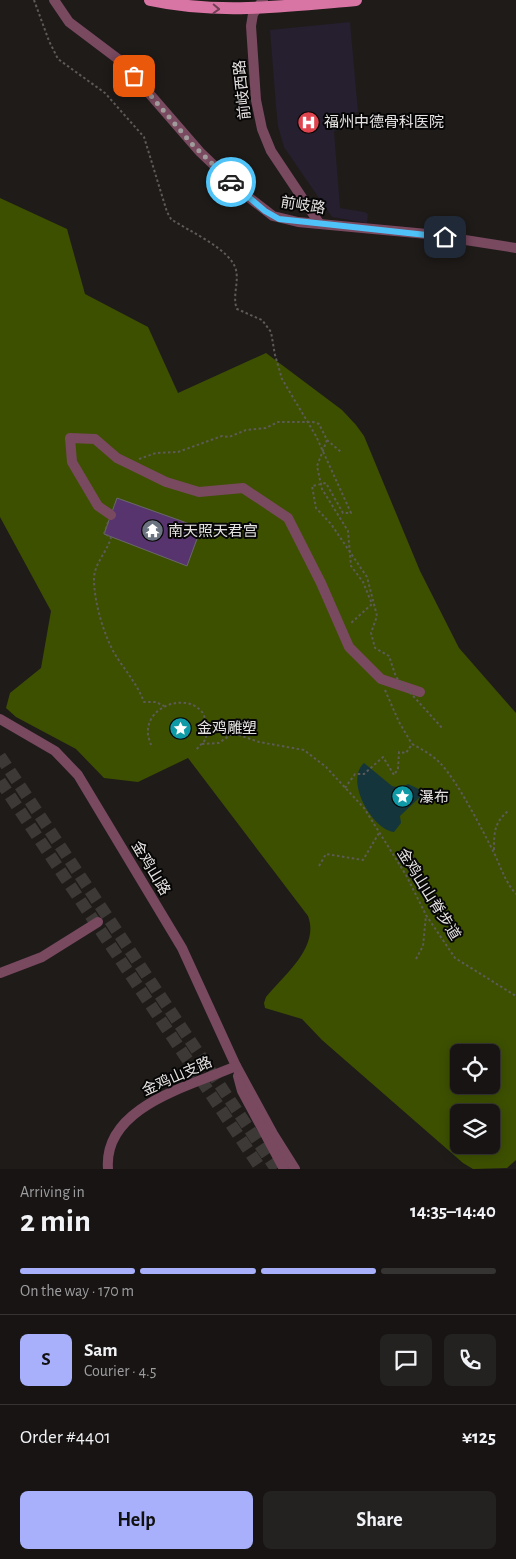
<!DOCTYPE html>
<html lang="en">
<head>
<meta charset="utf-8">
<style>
  :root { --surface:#171413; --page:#242121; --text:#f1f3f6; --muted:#9e9ea0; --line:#363333; --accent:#a8b0fc }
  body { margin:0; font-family:"Alegreya Sans","Noto Sans SC",sans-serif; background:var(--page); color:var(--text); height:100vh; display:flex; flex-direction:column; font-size:19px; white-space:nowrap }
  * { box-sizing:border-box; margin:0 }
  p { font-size:16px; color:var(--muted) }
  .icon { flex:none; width:28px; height:28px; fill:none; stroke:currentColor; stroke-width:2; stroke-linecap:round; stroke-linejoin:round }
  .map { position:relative; height:1169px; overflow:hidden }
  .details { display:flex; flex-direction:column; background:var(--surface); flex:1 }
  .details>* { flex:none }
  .buttons { position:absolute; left:450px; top:1044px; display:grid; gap:10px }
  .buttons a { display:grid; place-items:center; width:50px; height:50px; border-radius:8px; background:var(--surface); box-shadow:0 2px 12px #0003,0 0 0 1px var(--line); font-size:25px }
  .pin { position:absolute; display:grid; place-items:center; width:42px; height:42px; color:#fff; margin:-21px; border-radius:10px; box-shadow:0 2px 8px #0006 }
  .courier { position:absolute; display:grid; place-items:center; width:50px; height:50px; margin:-25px; border:4px solid #4fc3f7; border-radius:50%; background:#fff; color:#222; box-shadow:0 1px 6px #0007 }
  .summary em { font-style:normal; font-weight:700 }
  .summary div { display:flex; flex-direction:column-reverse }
  .summary { display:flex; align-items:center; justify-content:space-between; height:85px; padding:0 20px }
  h1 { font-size:32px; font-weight:700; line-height:38px }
  .bar { display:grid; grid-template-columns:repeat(4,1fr); gap:8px 5px; align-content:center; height:60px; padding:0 20px }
  .bar i { height:6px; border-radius:4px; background:var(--line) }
  .bar .on { background:var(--accent) }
  .bar p { grid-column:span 4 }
  .line { display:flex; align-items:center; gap:12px; padding:0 20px; border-top:1px solid var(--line) }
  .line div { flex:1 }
  .round { display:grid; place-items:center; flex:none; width:52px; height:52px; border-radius:8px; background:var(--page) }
  .button { display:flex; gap:10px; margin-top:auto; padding:10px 20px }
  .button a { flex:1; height:58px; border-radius:8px; background:var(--accent); color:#111; font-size:20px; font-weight:700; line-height:58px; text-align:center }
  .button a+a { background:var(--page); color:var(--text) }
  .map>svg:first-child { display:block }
  .medical { fill:#251f2f }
  .forest { fill:#3d5000; fill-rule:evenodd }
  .water { fill:#15353c }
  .building { fill:#57346d; stroke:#6a686c }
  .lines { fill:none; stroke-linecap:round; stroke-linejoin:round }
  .major-tunnel { stroke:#3d3937; stroke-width:12; stroke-dasharray:12 6; stroke-linecap:butt }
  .path { stroke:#5d5a58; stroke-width:2; stroke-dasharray:2.5 2.5; stroke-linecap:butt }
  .minor { stroke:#79495f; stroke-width:10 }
  .major { stroke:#d875a4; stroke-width:12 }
  .path-bridge { stroke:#5d5a58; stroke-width:2; stroke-dasharray:2.5 2.5; stroke-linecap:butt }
  .oneway { stroke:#703e55 }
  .done { stroke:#a09c9b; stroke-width:5; stroke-dasharray:0 9 }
  .route { stroke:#4fc3f7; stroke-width:6 }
  .labels { text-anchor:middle; stroke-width:4; stroke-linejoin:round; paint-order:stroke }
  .street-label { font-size:15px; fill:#e5e2e1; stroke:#070606 }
  .poi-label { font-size:15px; fill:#e5e2e1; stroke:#070606; text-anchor:start }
</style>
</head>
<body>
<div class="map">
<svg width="516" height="1169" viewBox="0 0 516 1169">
  <rect width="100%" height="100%" fill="#1f1b19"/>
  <polygon class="medical" points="350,22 358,112 339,118 340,130 334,131 340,208 364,212 368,214 367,223 332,217 284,147 278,126 276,106 270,30"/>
  <path class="forest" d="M0 198 67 229 85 294 148 327 178 393 266 353 342 410 356 425 364 436 420 571 459 648 516 713V1160L507 1168 473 1169 463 1163 322 1040 302 1019 265 1008 264 1003 266 997C284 975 320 947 308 916L188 758 138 782 104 778 76 749 16 717 6 708 10 693 41 668 51 611 0 517ZM459 1052H491V1085H459ZM459 1112H491V1145H459Z"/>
  <path class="water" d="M364 763 392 786 401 788 408 784 421 790 419 798 400 816 401 823 394 832C373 830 344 781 364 763Z"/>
  <polygon class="building" points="117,498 201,528 187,566 104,534"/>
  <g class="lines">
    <g class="major-tunnel">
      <polyline points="0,756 276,1169"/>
      <polyline points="0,781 261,1169"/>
    </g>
    <g class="path">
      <polyline points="327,440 317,466 322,489 348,531 351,566 363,582 372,604 350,624"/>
      <polyline points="139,459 156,453 178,452 222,436 229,437 246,430 266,428 278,422 313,422 319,424 327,440 341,452"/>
      <path d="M108 522 104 534 111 537C108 551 94 563 94 579 94 603 105 640 118 659 128 674 138 686 144 702H156L164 706"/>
      <polyline points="385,690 399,722 412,744"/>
      <polyline points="202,744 219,743 233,733 259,742 304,750 326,767 364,808 406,875 426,915 455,958 516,996"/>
      <path d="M151 745C150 741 147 735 148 730 149 705 187 693 202 712 207 719 206 731 206 739L195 751"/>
      <path d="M345 788 355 774H364L383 757 394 775 398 769 399 752 406 753 412 744C422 749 432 755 440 763 457 780 483 831 494 853 501 867 505 882 516 894"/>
      <path d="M494 850C494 833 494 823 508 811"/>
      <polyline points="319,866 326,854 363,860 379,833"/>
      <polyline points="416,959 423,946 426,915"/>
    </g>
    <g class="minor">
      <polyline points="54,0 69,22 122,62 200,152 242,192 273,216 298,222 427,234 516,248"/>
      <polyline points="263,0 253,14 251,26 256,100 262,129 271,151 319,223"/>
      <polyline points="111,515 98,506 72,462 70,438 95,439 117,458 166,482 199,492 243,488 288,518 321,583 349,647 381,679 420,692"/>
      <polyline points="0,719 55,751 78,775 182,948 236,1066 273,1134 295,1169"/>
      <polyline points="0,973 42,957 98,922"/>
      <polyline points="238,1076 242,1091 284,1169"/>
      <path d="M108 1169C103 1106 191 1086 236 1066"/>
    </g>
    <path class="major" d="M150 0C219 15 286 6 356 0"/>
    <path class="path-bridge" d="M34 0 49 41 58 59 105 93 144 137 167 212 171 219C188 231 231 249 236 270 239 283 232 297 237 309L262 320 271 332 275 355 282 379 316 436 351 513H343L326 483 312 486 316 508 331 524 367 577 377 616 371 633 375 648 389 656 396 677 443 729"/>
  </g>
  <defs><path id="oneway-chevron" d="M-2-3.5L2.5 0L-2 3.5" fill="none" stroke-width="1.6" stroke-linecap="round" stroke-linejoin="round" transform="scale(1.25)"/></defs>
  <use class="oneway" href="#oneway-chevron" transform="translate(216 9) rotate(2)"/>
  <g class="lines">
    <polyline class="done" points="134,76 192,144 231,182"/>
    <polyline class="route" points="231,182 265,211 279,219 445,237"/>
  </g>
  <defs>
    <symbol id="hospital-disc" viewBox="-11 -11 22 22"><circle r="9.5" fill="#e0444e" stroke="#070606"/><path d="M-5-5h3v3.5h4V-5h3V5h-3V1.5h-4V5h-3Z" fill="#fff"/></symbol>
    <symbol id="temple-disc" viewBox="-11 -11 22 22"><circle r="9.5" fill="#6b7280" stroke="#070606"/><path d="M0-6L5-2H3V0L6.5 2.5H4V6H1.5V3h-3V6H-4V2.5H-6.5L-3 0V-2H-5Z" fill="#fff"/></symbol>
    <symbol id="sight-disc" viewBox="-11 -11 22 22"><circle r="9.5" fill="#0f9aa8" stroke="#070606"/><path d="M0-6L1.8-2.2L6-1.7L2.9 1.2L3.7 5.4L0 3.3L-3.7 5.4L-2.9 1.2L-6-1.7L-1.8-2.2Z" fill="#fff"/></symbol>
  </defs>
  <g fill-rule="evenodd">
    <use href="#hospital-disc" x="296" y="110" width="25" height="25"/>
    <use href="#temple-disc" x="140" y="518" width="25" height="25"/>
    <use href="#sight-disc" x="168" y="716" width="25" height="25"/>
    <use href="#sight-disc" x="390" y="784" width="25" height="25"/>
  </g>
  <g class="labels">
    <g class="street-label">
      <text transform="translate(242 90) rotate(-96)" y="5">前岐西路</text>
      <text transform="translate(303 205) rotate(9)" y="5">前岐路</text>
      <text transform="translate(151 868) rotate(59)" y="5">金鸡山路</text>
      <text transform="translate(429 894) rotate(58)" y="5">金鸡山山脊步道</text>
      <text transform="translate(177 1076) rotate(-24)" y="5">金鸡山支路</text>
    </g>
    <g class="poi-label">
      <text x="324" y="127">福州中德骨科医院</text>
      <text x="168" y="536">南天照天君宫</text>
      <text x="197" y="733">金鸡雕塑</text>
      <text x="419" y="802">瀑布</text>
    </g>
  </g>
</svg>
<div class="buttons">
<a><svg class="icon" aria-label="locate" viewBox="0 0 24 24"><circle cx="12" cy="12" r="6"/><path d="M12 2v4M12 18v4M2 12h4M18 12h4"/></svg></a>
<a><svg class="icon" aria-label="layers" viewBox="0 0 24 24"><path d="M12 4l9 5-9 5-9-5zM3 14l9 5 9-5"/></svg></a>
</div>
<div class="pin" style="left:134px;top:76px;background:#ea580c"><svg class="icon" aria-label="bag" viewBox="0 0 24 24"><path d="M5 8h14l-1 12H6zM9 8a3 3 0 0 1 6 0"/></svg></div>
<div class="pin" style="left:445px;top:237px;background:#1f2937"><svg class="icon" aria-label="home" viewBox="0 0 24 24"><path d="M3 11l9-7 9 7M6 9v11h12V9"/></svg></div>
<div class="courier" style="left:231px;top:182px"><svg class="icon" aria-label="car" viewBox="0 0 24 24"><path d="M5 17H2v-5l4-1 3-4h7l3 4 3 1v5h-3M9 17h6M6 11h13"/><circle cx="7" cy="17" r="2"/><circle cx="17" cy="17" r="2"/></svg></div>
</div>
<section class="details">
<div class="summary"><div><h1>2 min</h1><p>Arriving in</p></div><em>14:35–14:40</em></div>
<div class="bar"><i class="on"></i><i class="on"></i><i class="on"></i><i></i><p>On the way · 170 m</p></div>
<div class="line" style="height:90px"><b class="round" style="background:var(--accent);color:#111">S</b><div><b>Sam</b><p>Courier · 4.5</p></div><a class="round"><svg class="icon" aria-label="chat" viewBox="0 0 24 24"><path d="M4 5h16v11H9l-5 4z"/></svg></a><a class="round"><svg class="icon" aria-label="phone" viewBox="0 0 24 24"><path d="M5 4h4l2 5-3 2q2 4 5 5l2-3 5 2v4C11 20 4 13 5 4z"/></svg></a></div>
<div class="line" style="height:65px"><div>Order #4401</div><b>¥125</b></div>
<div class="button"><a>Help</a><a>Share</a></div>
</section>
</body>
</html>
